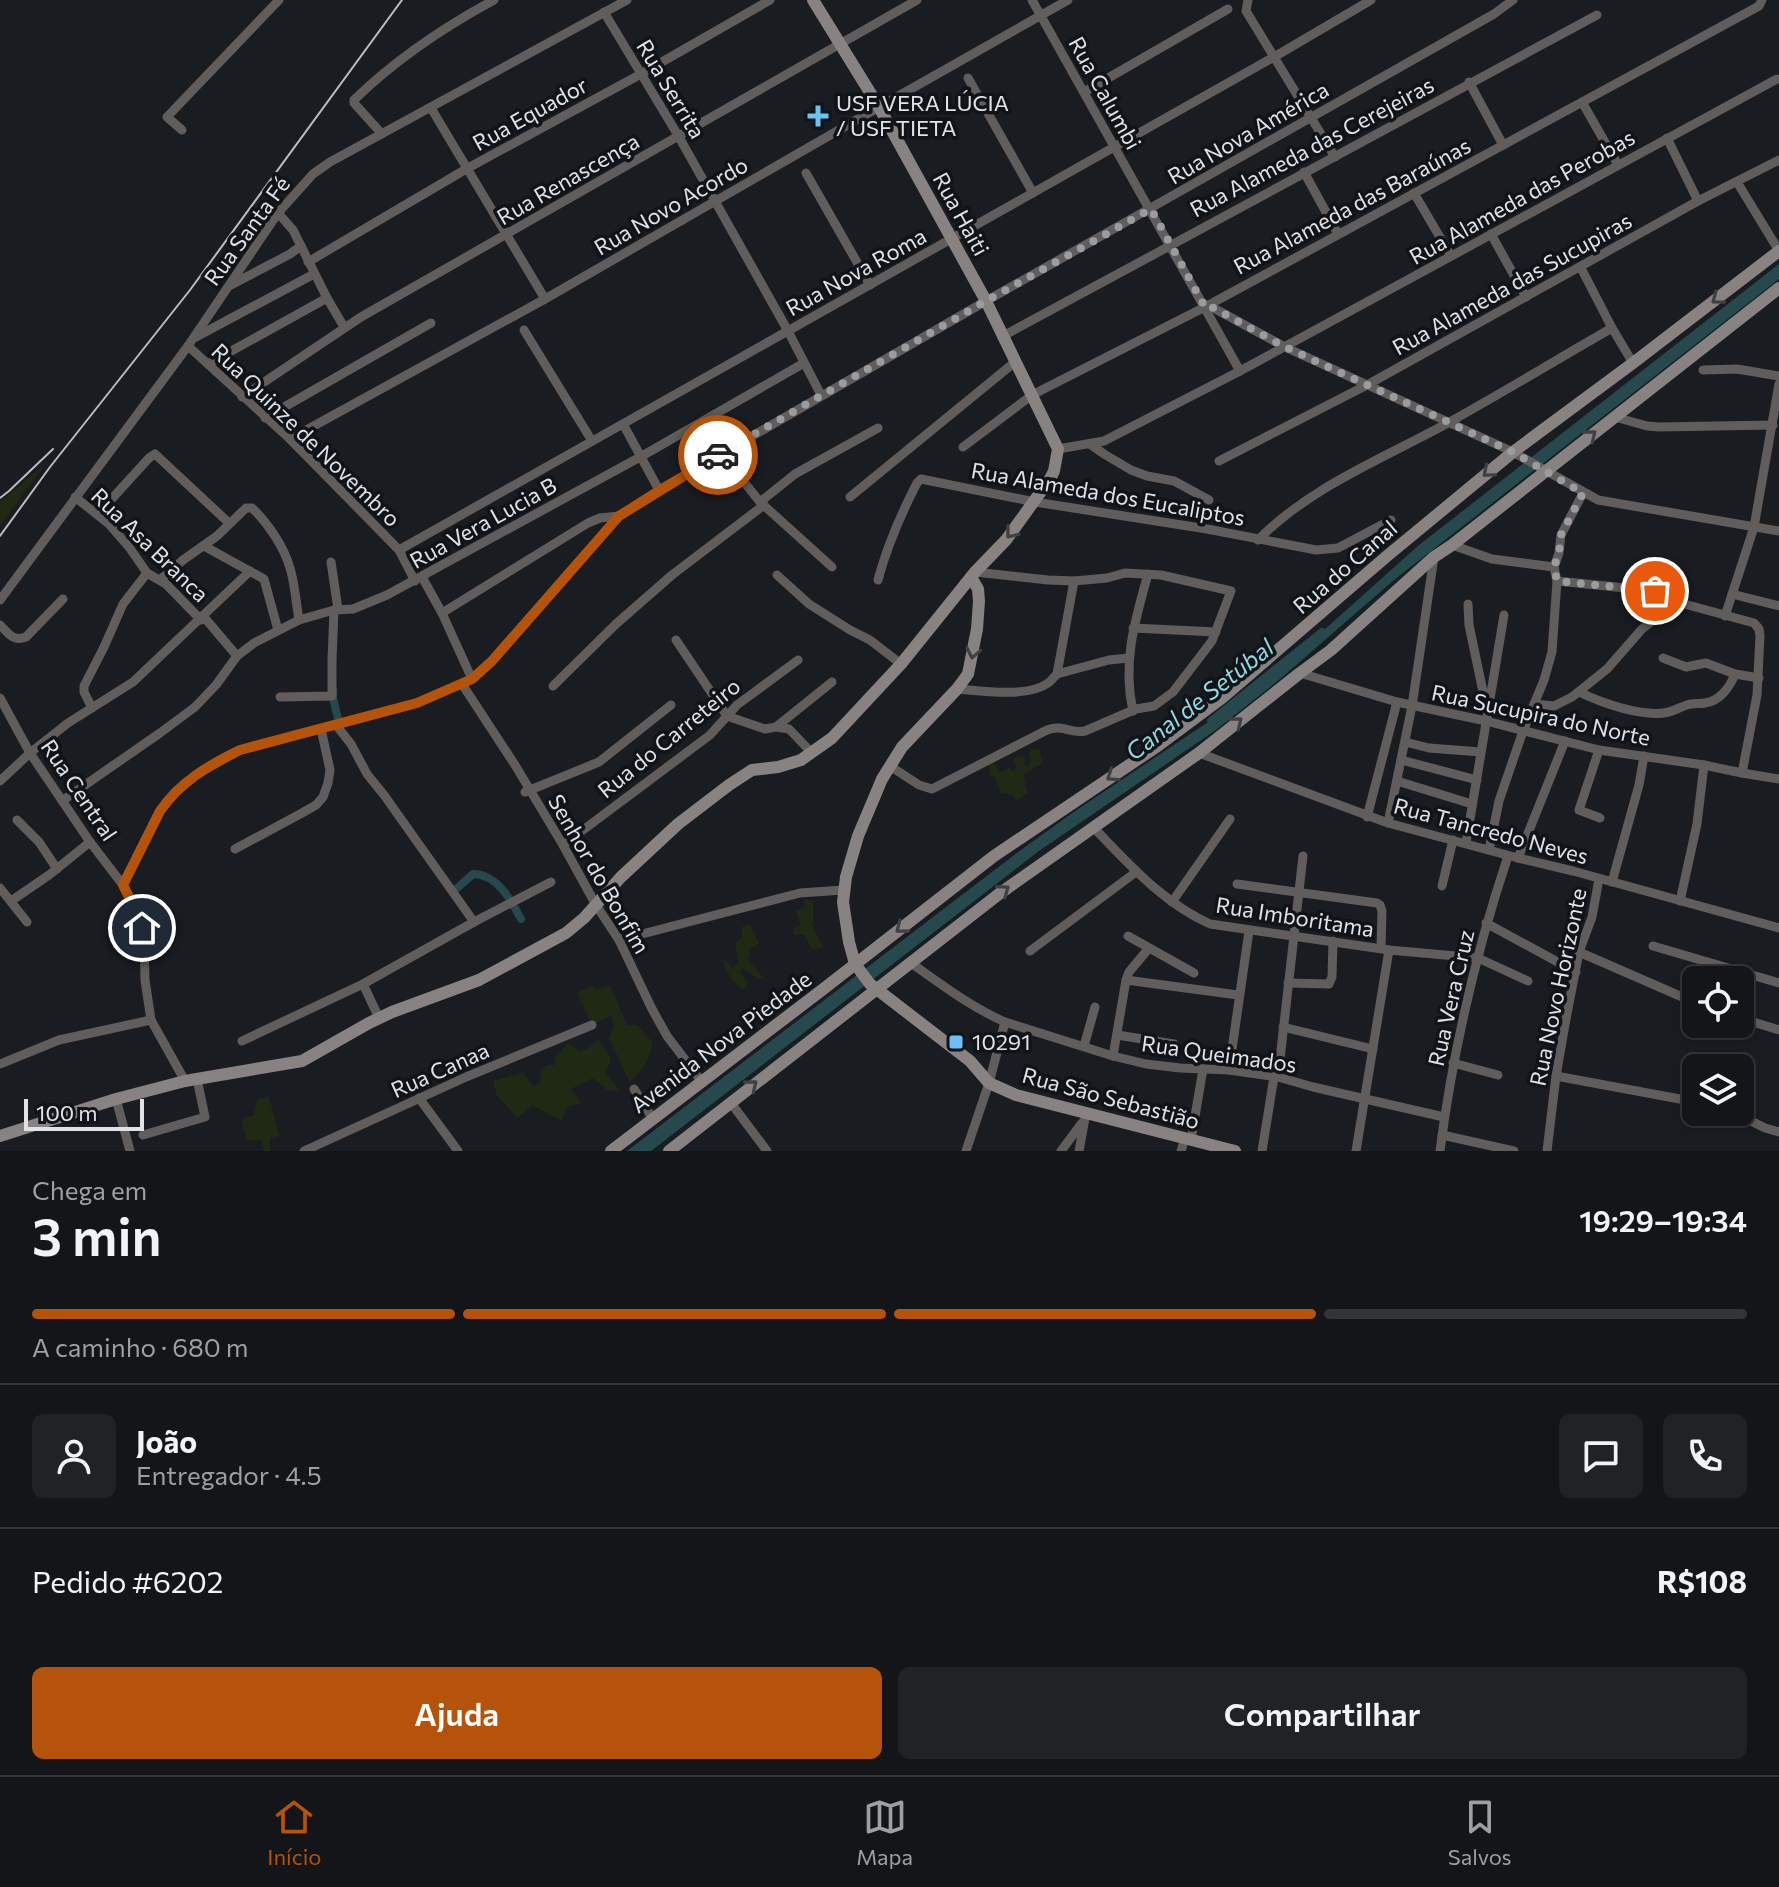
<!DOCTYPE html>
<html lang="pt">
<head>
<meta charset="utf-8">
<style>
  :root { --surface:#131519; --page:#202226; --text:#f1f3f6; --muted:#9d9fa2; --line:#323438; --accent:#b45309 }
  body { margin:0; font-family:Commissioner,sans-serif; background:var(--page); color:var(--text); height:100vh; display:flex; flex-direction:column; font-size:30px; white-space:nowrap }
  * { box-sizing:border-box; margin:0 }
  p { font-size:26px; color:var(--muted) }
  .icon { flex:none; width:44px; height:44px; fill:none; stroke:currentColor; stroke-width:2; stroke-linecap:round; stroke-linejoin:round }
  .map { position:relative; height:1151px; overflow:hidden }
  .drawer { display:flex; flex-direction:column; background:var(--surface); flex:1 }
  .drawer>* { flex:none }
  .buttons { position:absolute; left:1682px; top:966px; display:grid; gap:16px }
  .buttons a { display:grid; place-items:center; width:72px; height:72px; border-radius:12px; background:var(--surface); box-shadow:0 4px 12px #0003,0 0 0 2px var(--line); font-size:40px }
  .scale { position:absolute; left:24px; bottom:20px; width:120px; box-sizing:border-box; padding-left:8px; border:4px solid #e0e2e5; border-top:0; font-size:22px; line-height:28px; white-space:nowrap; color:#e0e2e5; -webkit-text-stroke:6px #101318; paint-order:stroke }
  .pin { position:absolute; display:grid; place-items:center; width:68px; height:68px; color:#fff; margin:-34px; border:4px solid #fff; border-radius:50%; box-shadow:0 2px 8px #0007 }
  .courier { position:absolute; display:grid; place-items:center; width:80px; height:80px; margin:-40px; border:6px solid #b45309; border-radius:50%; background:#fff; color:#222; box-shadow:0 2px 10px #0007 }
  .summary em { font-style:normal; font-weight:600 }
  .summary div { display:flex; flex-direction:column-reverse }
  .summary { display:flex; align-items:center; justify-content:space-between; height:136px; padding:0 32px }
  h1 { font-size:52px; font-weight:600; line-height:60px }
  .bar { display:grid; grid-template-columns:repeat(4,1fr); gap:12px 8px; align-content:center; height:96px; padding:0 32px }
  .bar i { height:10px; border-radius:6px; background:var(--line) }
  .bar .on { background:var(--accent) }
  .bar p { grid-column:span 4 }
  .line { display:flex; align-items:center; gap:20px; padding:0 32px; border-top:2px solid var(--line) }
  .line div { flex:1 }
  .round { display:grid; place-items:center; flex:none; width:84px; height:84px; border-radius:12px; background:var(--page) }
  .action { display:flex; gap:16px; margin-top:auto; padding:16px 32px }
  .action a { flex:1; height:92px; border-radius:12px; background:var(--accent); color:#fff; font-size:32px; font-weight:600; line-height:92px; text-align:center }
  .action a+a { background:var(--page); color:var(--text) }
  .dock { display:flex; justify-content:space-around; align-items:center; height:112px; border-top:2px solid var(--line); background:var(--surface); font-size:22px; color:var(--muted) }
  .dock a { display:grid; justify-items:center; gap:4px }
  .dock .on { color:var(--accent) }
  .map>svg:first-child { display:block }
  .green { fill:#1f2913 }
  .water { fill:#25494d }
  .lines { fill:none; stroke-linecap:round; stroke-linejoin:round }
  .canal { stroke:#25494d; stroke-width:8 }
  .street { stroke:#615d5d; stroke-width:9 }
  .secondary { stroke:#888283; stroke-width:12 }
  .tram { stroke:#babcc0; stroke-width:2 }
  .oneway { stroke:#403f43 }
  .done { stroke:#9a9da0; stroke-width:8; stroke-dasharray:0 14.4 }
  .route { stroke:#b45309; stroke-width:10 }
  .poi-dot { fill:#6ec2f3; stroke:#101318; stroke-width:3 }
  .labels { text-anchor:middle; stroke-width:7; stroke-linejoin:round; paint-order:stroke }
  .street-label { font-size:22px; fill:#e0e2e5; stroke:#101318 }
  .poi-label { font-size:22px; fill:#e0e2e5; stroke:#101318; text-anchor:start }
  .water-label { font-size:24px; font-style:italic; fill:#92dae2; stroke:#101318 }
</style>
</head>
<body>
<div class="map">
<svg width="1779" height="1151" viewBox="0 0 1779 1151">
  <rect width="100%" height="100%" fill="#191c21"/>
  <g class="green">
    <polygon points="46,463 0,526 0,502"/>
    <polygon points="1033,749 1040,750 1043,763 1023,775 1028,793 1016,801 1012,795 1000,793 995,776 990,776 988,763 992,760 1000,772 1009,768 1012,772 1017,768 1013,758 1023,756 1025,760 1024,764 1027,767 1031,763 1029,751"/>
    <polygon points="804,900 813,900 813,923 811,923 823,947 813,950 804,935 794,935 793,928 801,926 796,911 805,907"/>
    <path d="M750 924 759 944 748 949 751 955 747 959 763 977 757 979 743 968 740 973 748 983 744 990C734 984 726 973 723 961L725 959 732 968 738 963 735 942 742 938V927Z"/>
    <path d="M592 985 596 989 610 985 627 1025H637L652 1042C652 1059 641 1071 630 1083L609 1038 614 1026 611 1016 592 1025 577 993Z"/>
    <polygon points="598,1039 611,1059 606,1073 620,1091 607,1090 593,1078 571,1089 582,1103 566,1107 562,1121 532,1105 518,1118 497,1096 493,1081 523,1072 533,1086 540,1083 541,1073 546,1065 555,1065 555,1057 568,1043 580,1051 589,1048"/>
    <polygon points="269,1096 279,1136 270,1138 270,1151 264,1151 261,1140 247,1141 241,1119 254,1115 257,1100"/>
  </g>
  <polygon class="water" points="1779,264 1779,279 1394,580 1280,679 1216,730 1039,851 651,1151 627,1151 1018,852 1075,811 1220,714 1314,639 1419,545"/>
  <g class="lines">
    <g class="canal">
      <polyline points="333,690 333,698 340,727"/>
      <polyline points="1211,721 1322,632"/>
      <path d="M449 887 451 889H456L473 874C497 874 511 900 521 919"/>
    </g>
    <g class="street">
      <polyline points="1032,0 1240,371"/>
      <polyline points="1248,0 1246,11 1335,157"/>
      <polyline points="604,12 679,137 788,331 821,395"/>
      <polyline points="968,78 1033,193"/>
      <polyline points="1469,82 1503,145"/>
      <polyline points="1084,92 1228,9"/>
      <polyline points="1582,102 1618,165"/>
      <polyline points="431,108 545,299"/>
      <polyline points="182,130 167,117 279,0"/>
      <path d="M382 134 354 103V100C395 60 444 27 494 0"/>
      <polyline points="1667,138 1698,201"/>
      <polyline points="1304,172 1338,234"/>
      <polyline points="806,173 870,285"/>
      <polyline points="1737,182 1779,251"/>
      <polyline points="1414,193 1451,256"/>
      <polyline points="278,213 293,230 327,298 344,327"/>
      <polyline points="1491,234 1526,297"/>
      <polyline points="308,262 468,168 641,74 770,0"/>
      <polyline points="1581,268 1612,328 1633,363"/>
      <polyline points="231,285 290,254 301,246"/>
      <polyline points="1208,305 1285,347 1513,452 1598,500 1779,531"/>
      <polyline points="524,330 592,441"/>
      <polyline points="1003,336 1597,15"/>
      <polyline points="196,337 314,274"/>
      <polyline points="188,346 290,439 399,550 415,581"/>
      <polyline points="208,364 327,298"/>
      <polyline points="1703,370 1737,369 1779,376"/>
      <polyline points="242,397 361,317 917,0"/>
      <polyline points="1615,417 1647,426 1659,427 1773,425"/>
      <polyline points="265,418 431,323"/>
      <polyline points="623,424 659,490"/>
      <polyline points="290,439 545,299 879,107 1068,0"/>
      <polyline points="1090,444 1104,454 1131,470 1147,476 1174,481 1209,500"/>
      <polyline points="963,447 1032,395 1205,307 1759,6 1762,0"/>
      <polyline points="728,449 744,482 760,502 832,567"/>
      <polyline points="1058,449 1104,441 1240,371 1777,79"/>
      <polyline points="1219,461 1367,385 1698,201 1779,160"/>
      <polyline points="75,497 109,524 129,547 147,573 166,584 201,620"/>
      <polyline points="850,497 1015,362"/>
      <polyline points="760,502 795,474 878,428"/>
      <polyline points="98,514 149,458 155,454 229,523"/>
      <path d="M1258 540C1310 487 1382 459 1446 424 1502 393 1556 360 1612 328"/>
      <polyline points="1452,545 1492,559 1554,567"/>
      <polyline points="204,546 264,579 278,630"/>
      <polyline points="399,550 1274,57 1371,0"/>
      <polyline points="331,562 338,609"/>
      <polyline points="777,575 809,604 850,630 870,640 901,664"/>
      <polyline points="422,577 442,613 472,679"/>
      <path d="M160 580 183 560 217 536 246 508H252C268 523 284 547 290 568 295 584 296 603 299 620"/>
      <path d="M878 580C887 546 901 514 917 483L921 479 1035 502 1207 529 1316 550 1338 548 1391 520"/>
      <polyline points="1557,581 1655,591 1677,602 1754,623 1759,629 1760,636 1757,695 1742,773"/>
      <polyline points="1732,594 1779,606"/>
      <polyline points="0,600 188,346 278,213 313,174 330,162 627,0"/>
      <polyline points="1468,604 1469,625 1486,706"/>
      <polyline points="442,613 588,523 600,518 619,516"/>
      <polyline points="1725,616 1754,527 1779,384"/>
      <polyline points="204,617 237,656"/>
      <path d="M0 625C8 633 13 642 26 637L63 599"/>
      <polyline points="1133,628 1216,632"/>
      <polyline points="676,640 727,716 765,729 776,727 789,729 812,753"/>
      <polyline points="1663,658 1686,667 1706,663 1735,674"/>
      <polyline points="1300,673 1397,702 1486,721 1599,750 1704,765 1742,773 1779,779"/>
      <polyline points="1057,674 1074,581"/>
      <polyline points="1057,674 1109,660 1129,658"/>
      <polyline points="462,684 515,765 563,845 596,905 619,940 652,1009 667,1036 702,1082"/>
      <polyline points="553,686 616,624 672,575 764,505"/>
      <path d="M957 689C982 691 1028 698 1048 683 1050 682 1056 675 1057 674"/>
      <path d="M1579 692C1602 703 1643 718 1669 712 1675 710 1681 707 1687 705 1693 703 1699 704 1705 703 1720 701 1730 687 1735 674L1759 678"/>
      <polyline points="280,697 332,696 332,660 334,610"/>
      <polyline points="0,698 30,753 90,842 123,885 135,909 144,937 145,980 151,1020 185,1081"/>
      <polyline points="1534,704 1554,706 1572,697 1607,669 1642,629 1677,602"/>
      <polyline points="92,708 84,692 84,686 104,647 123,604 147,573"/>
      <path d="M1133 711C1122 663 1135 620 1148 574"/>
      <polyline points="336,725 351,744 367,774 384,795 474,922"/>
      <polyline points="776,727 832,682"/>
      <polyline points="1405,742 1429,748 1481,752"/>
      <polyline points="1599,750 1579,810 1600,818"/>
      <polyline points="1199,753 1388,823 1518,858 1573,871 1779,928"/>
      <polyline points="1401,760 1477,780"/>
      <path d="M890 766 919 785 932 789 1047 730C1063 724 1071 734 1085 731L1136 709 1154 706 1173 692 1212 641 1231 591 1161 575 1125 573 1107 578 1074 581 1048 580 975 572"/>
      <polyline points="0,781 30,753 68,723 133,682 250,571"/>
      <polyline points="1397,781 1472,804"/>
      <polyline points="525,792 599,762 671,705"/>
      <polyline points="62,801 160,733 195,707 216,685 237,656 254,643 299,620 334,610 353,609 387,595 642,456 804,363"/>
      <polyline points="1367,817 1397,702"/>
      <polyline points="17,820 39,842 57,869"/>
      <polyline points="1388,823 1412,706 1434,557"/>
      <path d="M1093 827C1129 864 1163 903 1210 924L1389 950 1478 958 1528 981"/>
      <polyline points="1466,843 1504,615"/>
      <polyline points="563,845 710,735 737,705 798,660"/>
      <polyline points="235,849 302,813 316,805 323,797 328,783 330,770 321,729"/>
      <polyline points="1489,850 1499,801 1523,731 1544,680 1552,652 1557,581 1554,567 1559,553 1561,535 1583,493"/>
      <polyline points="1518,858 1565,741"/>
      <polyline points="1612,882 1639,785 1644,756"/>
      <polyline points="1237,884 1377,903 1380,905 1382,911 1381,948"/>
      <polyline points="123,885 160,811 176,791 197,774 240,750 417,703 472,679 492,661 619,516 659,490 986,301 1494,14 1513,0"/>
      <polyline points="1442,886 1453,840"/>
      <polyline points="0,888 27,922"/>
      <polyline points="11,901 49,875 90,842"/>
      <polyline points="1680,901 1697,824 1704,765"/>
      <polyline points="1172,902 1230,819"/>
      <polyline points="1486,923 1576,972"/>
      <polyline points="1128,936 1194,973"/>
      <polyline points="619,940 800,893 843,890"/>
      <polyline points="1653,946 1779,983"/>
      <polyline points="1030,951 1136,872"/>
      <polyline points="1579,952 1696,1003"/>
      <path d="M911 963C942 985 971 1007 1005 1022L1113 1056 1146 1064 1180 1068 1229 1070 1278 1077 1313 1087 1444 1117"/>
      <polyline points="1126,980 1238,995"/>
      <polyline points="1288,983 1329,984 1332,977 1333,941"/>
      <polyline points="363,984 379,1018"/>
      <polyline points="1740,1018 1779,1030"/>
      <polyline points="1283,1027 1373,1049"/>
      <polyline points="1117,1035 1174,1044"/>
      <polyline points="242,1041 363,984 474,922 551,882"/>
      <polyline points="1084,1046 1095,1007"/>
      <polyline points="1113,1056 1126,980 1129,972 1149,948"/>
      <polyline points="1453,1063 1498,1075"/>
      <polyline points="0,1064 59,1040 151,1020"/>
      <polyline points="1229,1070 1249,931"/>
      <polyline points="1556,1076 1696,1102"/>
      <polyline points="1278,1077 1303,856"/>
      <polyline points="634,1089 653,1119"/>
      <polyline points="419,1098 458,1151"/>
      <polyline points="116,1099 130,1151"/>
      <polyline points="731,1103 767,1151"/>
      <polyline points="1733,1112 1765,1128 1779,1132"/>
      <polyline points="143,1135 205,1117 197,1079"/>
      <polyline points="1442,1135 1514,1151"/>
      <polyline points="1191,1140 1203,1069"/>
      <polyline points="304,1151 466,1077 592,1025"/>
      <polyline points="966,1151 989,1083 1005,1022"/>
      <polyline points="1061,1151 1082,1123"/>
      <polyline points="1079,1151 1086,1113"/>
      <polyline points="1181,1151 1185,1138"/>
      <polyline points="1262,1151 1274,1077"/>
      <polyline points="1356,1151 1389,950"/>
      <path d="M1440 1151C1453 1050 1476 952 1508 856"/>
      <polyline points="1547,1151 1556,1076 1566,1019 1579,952 1592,917 1599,879"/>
    </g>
    <g class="secondary">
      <polyline points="971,577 978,589 979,601 977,629 968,674 957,689 902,747 882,779 858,836 846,877 843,902 849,942 855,964 870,984 970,1061 989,1083 1016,1095 1235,1151"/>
      <polyline points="0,1136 116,1099 185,1081 302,1061 369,1023 392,1012 479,980 566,933 584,918 621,877 678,824 729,785 752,770 778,767 801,760 832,738 901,664 975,572 1006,540 1050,479 1054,471 1058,449 986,301 879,107 813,0"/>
      <polyline points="611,1151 822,990 994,856 1159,745 1222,698 1387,556 1513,452 1633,363 1779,251"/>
      <polyline points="669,1151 999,894 1199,753 1300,673 1331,650 1434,557 1452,545 1779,288"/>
    </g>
    <g class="tram">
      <polyline points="0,498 9,491 53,449"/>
      <polyline points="0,536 50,467 190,290 402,0"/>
    </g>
  </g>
  <defs><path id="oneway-chevron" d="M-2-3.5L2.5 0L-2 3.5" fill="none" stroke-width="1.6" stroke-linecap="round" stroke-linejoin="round" transform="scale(2)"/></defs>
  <g class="oneway">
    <use href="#oneway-chevron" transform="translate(1717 299) rotate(143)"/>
    <use href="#oneway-chevron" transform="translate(1591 435) rotate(-39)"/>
    <use href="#oneway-chevron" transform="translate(1488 472) rotate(140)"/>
    <use href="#oneway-chevron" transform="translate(1011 533) rotate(129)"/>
    <use href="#oneway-chevron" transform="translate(973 653) rotate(101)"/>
    <use href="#oneway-chevron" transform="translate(1237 722) rotate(-39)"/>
    <use href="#oneway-chevron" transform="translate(1112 776) rotate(146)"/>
    <use href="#oneway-chevron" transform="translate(1004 890) rotate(-36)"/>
    <use href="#oneway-chevron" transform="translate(901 928) rotate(142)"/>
    <use href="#oneway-chevron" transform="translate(752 1085) rotate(-39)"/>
  </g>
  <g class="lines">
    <polyline class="done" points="718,455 986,301 1151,209 1205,307 1208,305 1285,347 1513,452 1583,493 1561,535 1559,553 1554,567 1557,581 1655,591"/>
    <path class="route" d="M142 928 139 917 123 885 160 811C180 782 209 765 240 750L417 703 472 679 492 661 619 516 718 455"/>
  </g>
  <g class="poi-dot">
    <path d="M814 104h8v8h8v8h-8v8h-8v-8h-8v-8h8z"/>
    <rect x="948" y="1034" width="16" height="16" rx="4"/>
  </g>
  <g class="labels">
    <g class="street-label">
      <text transform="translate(671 89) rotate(59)" y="8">Rua Serrita</text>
      <text transform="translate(1105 93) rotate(61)" y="8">Rua Calumbi</text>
      <text transform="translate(530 114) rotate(-29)" y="8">Rua Equador</text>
      <text transform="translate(1248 133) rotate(-30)" y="8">Rua Nova América</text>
      <text transform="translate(1312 147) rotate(-28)" y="8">Rua Alameda das Cerejeiras</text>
      <text transform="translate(568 179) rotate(-30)" y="8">Rua Renascença</text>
      <text transform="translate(1522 197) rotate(-29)" y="8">Rua Alameda das Perobas</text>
      <text transform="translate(671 206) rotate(-30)" y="8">Rua Novo Acordo</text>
      <text transform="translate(1352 206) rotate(-28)" y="8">Rua Alameda das Baraúnas</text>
      <text transform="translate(961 214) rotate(61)" y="8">Rua Haiti</text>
      <text transform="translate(247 231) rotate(-54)" y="8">Rua Santa Fé</text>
      <text transform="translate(856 272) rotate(-29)" y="8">Rua Nova Roma</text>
      <text transform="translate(1512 284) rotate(-29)" y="8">Rua Alameda das Sucupiras</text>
      <text transform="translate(306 435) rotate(44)" y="8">Rua Quinze de Novembro</text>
      <text transform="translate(1108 494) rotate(10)" y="8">Rua Alameda dos Eucaliptos</text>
      <text transform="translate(483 523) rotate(-29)" y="8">Rua Vera Lucia B</text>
      <text transform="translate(150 545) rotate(44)" y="8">Rua Asa Branca</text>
      <text transform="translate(1345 567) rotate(-41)" y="8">Rua do Canal</text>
      <text transform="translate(1541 715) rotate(12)" y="8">Rua Sucupira do Norte</text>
      <text transform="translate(669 738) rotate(-39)" y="8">Rua do Carreteiro</text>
      <text transform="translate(79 790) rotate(56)" y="8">Rua Central</text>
      <text transform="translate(1491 831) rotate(15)" y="8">Rua Tancredo Neves</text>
      <text transform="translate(599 874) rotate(60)" y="8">Senhor do Bonfim</text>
      <text transform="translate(1295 917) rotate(9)" y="8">Rua Imboritama</text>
      <text transform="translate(1558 987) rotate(-78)" y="8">Rua Novo Horizonte</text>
      <text transform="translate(1451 998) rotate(-77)" y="8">Rua Vera Cruz</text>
      <text transform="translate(721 1042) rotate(-37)" y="8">Avenida Nova Piedade</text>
      <text transform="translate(1219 1054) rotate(8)" y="8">Rua Queimados</text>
      <text transform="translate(440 1070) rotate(-24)" y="8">Rua Canaa</text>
      <text transform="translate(1111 1098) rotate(15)" y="8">Rua São Sebastião</text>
    </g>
    <g class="poi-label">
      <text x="836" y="111">USF VERA LÚCIA<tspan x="836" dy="25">/ USF TIETA</tspan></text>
      <text x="972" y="1050">10291</text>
    </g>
    <g class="water-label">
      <text transform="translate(1200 700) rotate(-38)" y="8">Canal de Setúbal</text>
    </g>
  </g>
</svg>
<div class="buttons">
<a><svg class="icon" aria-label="locate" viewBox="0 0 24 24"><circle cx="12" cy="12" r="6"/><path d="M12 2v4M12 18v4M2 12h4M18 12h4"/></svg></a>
<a><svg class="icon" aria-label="layers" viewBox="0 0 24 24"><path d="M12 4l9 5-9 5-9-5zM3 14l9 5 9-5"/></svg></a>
</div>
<div class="scale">100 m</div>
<div class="pin" style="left:1655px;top:591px;background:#ea580c"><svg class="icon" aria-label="bag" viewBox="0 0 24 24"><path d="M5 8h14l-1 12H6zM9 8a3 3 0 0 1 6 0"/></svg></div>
<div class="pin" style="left:142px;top:928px;background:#1f2937"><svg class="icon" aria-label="home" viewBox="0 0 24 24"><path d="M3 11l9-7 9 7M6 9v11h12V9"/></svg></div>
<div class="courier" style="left:718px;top:455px"><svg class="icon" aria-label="car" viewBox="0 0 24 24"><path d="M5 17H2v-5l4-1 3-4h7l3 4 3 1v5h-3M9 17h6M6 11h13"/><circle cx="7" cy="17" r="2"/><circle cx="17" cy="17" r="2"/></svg></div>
</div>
<section class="drawer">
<div class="summary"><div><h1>3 min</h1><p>Chega em</p></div><em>19:29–19:34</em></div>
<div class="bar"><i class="on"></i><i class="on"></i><i class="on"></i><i></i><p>A caminho · 680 m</p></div>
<div class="line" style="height:144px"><a class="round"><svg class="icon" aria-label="person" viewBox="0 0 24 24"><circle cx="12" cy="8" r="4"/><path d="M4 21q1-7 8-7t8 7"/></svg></a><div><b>João</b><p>Entregador · 4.5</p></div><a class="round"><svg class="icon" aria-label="chat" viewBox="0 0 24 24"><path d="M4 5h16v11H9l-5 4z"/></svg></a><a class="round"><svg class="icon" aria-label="phone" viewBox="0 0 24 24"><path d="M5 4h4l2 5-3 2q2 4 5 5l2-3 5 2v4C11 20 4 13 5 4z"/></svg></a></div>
<div class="line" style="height:104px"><div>Pedido #6202</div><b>R$108</b></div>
<div class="action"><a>Ajuda</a><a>Compartilhar</a></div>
</section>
<nav class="dock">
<a class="on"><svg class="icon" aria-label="home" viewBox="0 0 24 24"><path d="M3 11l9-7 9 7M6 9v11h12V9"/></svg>Início</a>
<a><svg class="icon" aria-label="map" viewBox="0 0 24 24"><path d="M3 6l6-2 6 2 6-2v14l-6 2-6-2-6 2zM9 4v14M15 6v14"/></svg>Mapa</a>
<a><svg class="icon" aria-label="saved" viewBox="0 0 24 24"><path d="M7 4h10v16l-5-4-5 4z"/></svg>Salvos</a>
</nav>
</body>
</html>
